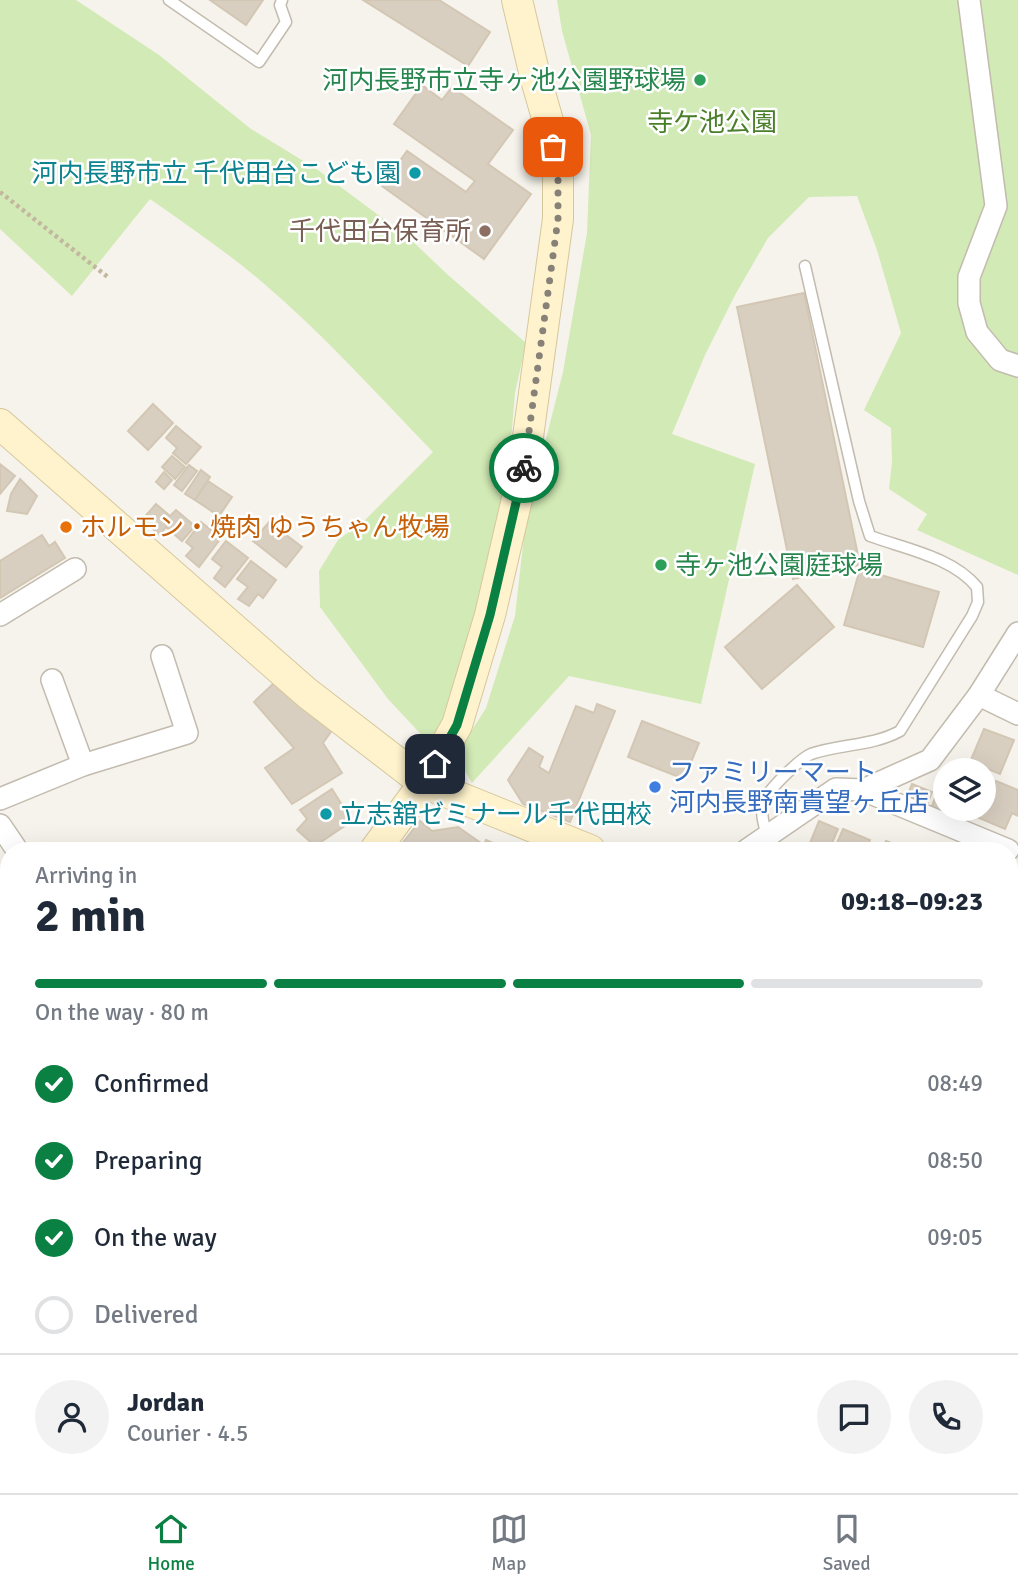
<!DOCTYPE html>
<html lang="en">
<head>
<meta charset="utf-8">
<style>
  :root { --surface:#fff; --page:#f2f2f3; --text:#1f2937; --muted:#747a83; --line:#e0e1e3; --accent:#0b8043 }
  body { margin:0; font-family:Signika,"Noto Sans JP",sans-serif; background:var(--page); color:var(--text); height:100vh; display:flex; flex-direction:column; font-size:26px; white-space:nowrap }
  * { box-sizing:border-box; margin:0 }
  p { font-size:23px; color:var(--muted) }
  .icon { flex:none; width:38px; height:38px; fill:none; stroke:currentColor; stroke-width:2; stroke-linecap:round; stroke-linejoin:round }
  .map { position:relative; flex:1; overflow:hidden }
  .side { position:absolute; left:0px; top:842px; width:1018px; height:653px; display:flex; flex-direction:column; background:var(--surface); border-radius:28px 28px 0 0; box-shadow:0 7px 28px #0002 }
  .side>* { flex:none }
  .controls { position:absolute; left:933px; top:758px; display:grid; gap:14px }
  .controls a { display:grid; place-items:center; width:63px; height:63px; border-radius:50%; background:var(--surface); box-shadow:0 7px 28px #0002; font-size:35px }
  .pin { position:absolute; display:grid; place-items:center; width:60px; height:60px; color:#fff; margin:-30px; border-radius:14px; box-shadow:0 4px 10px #0006 }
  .courier { position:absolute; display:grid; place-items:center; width:70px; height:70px; margin:-35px; border:5px solid #0b8043; border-radius:50%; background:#fff; color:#222; box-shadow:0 2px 9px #0007 }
  .headline em { font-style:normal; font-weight:700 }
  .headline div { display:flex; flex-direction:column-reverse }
  .headline { display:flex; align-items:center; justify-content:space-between; height:119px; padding:0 35px }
  h1 { font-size:46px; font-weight:700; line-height:52px }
  .bar { display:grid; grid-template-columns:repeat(4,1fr); gap:10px 7px; align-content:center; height:84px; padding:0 35px }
  .bar i { height:9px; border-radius:5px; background:var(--line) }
  .bar .current { background:var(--accent) }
  .bar p { grid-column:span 4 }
  .line { display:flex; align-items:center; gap:18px; padding:0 35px; border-top:2px solid var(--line) }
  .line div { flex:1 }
  .round { display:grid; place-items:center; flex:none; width:74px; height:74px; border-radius:37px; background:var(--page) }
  ol { padding:0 35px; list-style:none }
  li { display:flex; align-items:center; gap:21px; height:77px }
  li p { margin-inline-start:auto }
  li .icon { padding:7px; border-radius:50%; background:var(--accent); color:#fff; stroke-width:4 }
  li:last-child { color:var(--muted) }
  li i { width:38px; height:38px; border:4px solid var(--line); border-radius:50% }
  .dock { display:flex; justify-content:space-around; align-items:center; height:98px; border-top:2px solid var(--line); background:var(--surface); font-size:19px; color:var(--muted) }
  .dock a { display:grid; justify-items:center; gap:4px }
  .dock .current { color:var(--accent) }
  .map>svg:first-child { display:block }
  .green { fill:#d2eab5 }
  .parking { fill:#e5e3e0 }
  .building { fill:#d8cfc1; stroke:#d3c7b4; stroke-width:2 }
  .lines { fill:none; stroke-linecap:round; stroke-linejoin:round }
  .lane-casing { stroke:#c2bbae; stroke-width:13 }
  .street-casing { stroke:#c2bbae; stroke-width:24 }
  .secondary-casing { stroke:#d6c79b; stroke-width:32 }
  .path { stroke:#c4b79f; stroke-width:4.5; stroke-dasharray:3.5 3.5; stroke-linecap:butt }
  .lane { stroke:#fff; stroke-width:10 }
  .street { stroke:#fff; stroke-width:21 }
  .secondary { stroke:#fff3cd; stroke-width:30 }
  .done { stroke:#878178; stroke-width:7; stroke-dasharray:0 12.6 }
  .route { stroke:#0b8043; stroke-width:9 }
  .leisure-dot { fill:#2e9e5b; stroke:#fff; stroke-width:2.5 }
  .culture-dot { fill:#0f9aa8; stroke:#fff; stroke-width:2.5 }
  .education-dot { fill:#8d6e63; stroke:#fff; stroke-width:2.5 }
  .food-dot { fill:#e8710a; stroke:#fff; stroke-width:2.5 }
  .shop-dot { fill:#3f7fe0; stroke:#fff; stroke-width:2.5 }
  .labels { text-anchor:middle; stroke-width:5; stroke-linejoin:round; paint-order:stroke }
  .leisure-label { font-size:26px; fill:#27864d; stroke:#fff; text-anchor:end }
  .park-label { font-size:26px; fill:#4a7f2a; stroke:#fff }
  .culture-label { font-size:26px; fill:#0d838f; stroke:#fff; text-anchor:end }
  .education-label { font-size:26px; fill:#785e54; stroke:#fff; text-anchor:end }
  .food-label { font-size:26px; fill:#c56008; stroke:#fff; text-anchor:start }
  .shop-label { font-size:26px; fill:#366cbe; stroke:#fff; text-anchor:start }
</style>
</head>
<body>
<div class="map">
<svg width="1018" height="1493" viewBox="0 0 1018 1493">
  <rect width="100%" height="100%" fill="#f6f3ec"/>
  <g class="green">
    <path d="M0 0H76L159 55 251 129 318 170 409 238 447 274 526 343 515 393 508 477 454 703 431 745 388 699 320 607 319 571 338 540 365 520 433 452C377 394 323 334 262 282 227 252 188 226 150 199L72 296 0 229Z"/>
    <polygon points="557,0 1018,0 1018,575 917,530 927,514 889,489 892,462 891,428 864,410 901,333 877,250 857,196 809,197 768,238 735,295 705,355 672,434 755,464 701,704 569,676 472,783 456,755 486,708 515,616 526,518 563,372 587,233 591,135 562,31"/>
  </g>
  <g class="parking">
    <polygon points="0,1070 8,1076 6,1115 0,1122"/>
    <polygon points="0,1342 6,1350 9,1348 9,1486 203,1486 200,1493 0,1493"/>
  </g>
  <g class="building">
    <polygon points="210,0 263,0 246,25"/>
    <polygon points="363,0 439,0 490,32 468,66"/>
    <polygon points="422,85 442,100 452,87 513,130 488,164 531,194 484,259 382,186 407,151 466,192 475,181 394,124"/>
    <polygon points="804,293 860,565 793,579 737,307"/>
    <polygon points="153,404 173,423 148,450 128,431"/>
    <polygon points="176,426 201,447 186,464 173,453 177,448 166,438"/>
    <polygon points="172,456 185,467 175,479 162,467"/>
    <polygon points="0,464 15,476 0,494"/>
    <polygon points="189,465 197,471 182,491 174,485"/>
    <polygon points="201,470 210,477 195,500 185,494"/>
    <polygon points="164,472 172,480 164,489 156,482"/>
    <polygon points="20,479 37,496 27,514 7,511 11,494"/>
    <polygon points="208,481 232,497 219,516 195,500"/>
    <polygon points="156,504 170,516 176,510 195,526 182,541 166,527 160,535 142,520"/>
    <polygon points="201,522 221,538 199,567 186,556 193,548 186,542"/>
    <polygon points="269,522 302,547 286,567 253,541"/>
    <polygon points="42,535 49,546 55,542 65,558 0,598 0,561"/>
    <polygon points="226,541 248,558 225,587 214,578 222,567 212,559"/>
    <polygon points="251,561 276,580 263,598 258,594 249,606 238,599 248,587 237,579"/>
    <polygon points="860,569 939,592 923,647 844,625"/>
    <polygon points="797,585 834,627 762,689 725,647"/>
    <polygon points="276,681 333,729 323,743 342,773 292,804 265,768 294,748 254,702"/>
    <polygon points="597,704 615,711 570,822 523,804 508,780 529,748 543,757 539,767 549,773 576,706 594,713"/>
    <polygon points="642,721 699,743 684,779 628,757"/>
    <polygon points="984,729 1014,740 1000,774 970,762"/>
    <polygon points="945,774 945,808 966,808 962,820 931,808"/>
    <polygon points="996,781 1018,790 1018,816 1012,813 1005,829 972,815 975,808 984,808 984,799 988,801"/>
    <polygon points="912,784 932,792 926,807 906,799"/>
    <polygon points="332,789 352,821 315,846 297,830 307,819 300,810"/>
    <polygon points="420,821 432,831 458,827 481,843 478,850 397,850"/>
    <polygon points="819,821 838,829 829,850 813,850 808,848"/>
    <polygon points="843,829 870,840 866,850 834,850"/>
    <polygon points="486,840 509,850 481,850"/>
    <polygon points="886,841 910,850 882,850"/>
    <polygon points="1010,891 1018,895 1018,931 1010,927"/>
    <polygon points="6,910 9,915 9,945 0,951 0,914"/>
    <polygon points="1018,962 1018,1009 1010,1006 1010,982"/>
    <polygon points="9,1011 9,1066 6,1063 2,1067 0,1065 0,1021"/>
    <polygon points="1010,1053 1018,1056 1018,1084 1010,1081"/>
    <polygon points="1010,1097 1018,1100 1018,1119 1010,1116"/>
    <polygon points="1010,1124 1018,1127 1018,1140 1010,1160"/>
    <polygon points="2,1127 9,1133 9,1148 4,1153 0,1150 0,1130"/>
    <polygon points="0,1269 9,1284 9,1323 0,1328"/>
    <polygon points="1011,1278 1018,1280 1018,1332 1010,1329"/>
    <polygon points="9,1325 9,1345 4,1348 0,1340 0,1330"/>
    <polygon points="1010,1342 1018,1345 1010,1374"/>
    <polygon points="1018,1365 1018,1410 1010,1408 1010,1392"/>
    <polygon points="1010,1421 1018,1423 1018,1485 1010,1483"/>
    <polygon points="207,1486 247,1486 245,1493 204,1493"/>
    <polygon points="669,1486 706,1486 703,1493 674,1493 667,1491"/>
  </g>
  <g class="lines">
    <defs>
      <g id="lane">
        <polyline points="169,0 259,62 286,22 280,5 282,0"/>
        <path d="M767 836C764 825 759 810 765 799 770 788 801 758 811 754 840 744 873 746 900 731L972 616 978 602 977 587C952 557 906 549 870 536L859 501 805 266"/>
      </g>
      <g id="street">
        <polyline points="969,0 996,206 969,277 969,303 977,332 1000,360 1018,366"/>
        <polyline points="0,615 75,569"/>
        <polyline points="52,680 83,765"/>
        <polyline points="979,695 1018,714"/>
        <polyline points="863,790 1008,850"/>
        <polyline points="0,799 83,765 187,733 162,656"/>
        <polyline points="0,825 17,850"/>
        <polyline points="747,850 836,789 863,790 930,760 979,695 1018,633"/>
        <polyline points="0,962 9,957"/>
        <polyline points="1010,1193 1018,1168"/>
        <polyline points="988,1486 1017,1493"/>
      </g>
      <g id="secondary">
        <polyline points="0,424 307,693 424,783 590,850"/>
        <polyline points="375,850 424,783 457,725 490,615 523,473 558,219 558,173 548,121 535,76 517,0"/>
        <polyline points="1010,1026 1018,1029"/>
        <polyline points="0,1210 9,1202"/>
      </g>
    </defs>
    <use href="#lane" class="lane-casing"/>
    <use href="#street" class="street-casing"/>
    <use href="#secondary" class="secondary-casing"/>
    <g class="path">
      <polyline points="0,192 109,278"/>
      <polyline points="583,1493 585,1486"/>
      <polyline points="723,1493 730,1486"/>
    </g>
    <use href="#lane" class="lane"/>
    <use href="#street" class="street"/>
    <use href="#secondary" class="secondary"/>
  </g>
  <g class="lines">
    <polyline class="done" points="524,468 558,219 558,173 553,147"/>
    <polyline class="route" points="435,764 457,725 490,615 524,468"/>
  </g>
  <g class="leisure-dot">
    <circle cx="700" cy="80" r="7"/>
    <circle cx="661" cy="565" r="7"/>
  </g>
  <g class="culture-dot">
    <circle cx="415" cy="173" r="7"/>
    <circle cx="326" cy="814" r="7"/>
  </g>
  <circle class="education-dot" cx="485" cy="231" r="7"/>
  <circle class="food-dot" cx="66" cy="527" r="7"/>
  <circle class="shop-dot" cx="655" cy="787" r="7"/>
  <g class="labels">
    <g class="leisure-label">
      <text x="686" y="89">河内長野市立寺ヶ池公園野球場</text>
      <text x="675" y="574" text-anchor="start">寺ヶ池公園庭球場</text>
    </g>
    <g class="park-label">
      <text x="712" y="131">寺ケ池公園</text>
    </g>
    <g class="culture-label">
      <text x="401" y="182">河内長野市立 千代田台こども園</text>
      <text x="340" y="823" text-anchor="start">立志舘ゼミナール千代田校</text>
    </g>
    <g class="education-label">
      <text x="471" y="240">千代田台保育所</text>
    </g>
    <g class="food-label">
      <text x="80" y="536">ホルモン・焼肉 ゆうちゃん牧場</text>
    </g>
    <g class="shop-label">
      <text x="669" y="781">ファミリーマート<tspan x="669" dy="30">河内長野南貴望ヶ丘店</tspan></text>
    </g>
  </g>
</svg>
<div class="controls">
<a><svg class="icon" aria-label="layers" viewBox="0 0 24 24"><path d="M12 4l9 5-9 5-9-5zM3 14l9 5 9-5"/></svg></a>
</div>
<div class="pin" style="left:553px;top:147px;background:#ea580c"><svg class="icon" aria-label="bag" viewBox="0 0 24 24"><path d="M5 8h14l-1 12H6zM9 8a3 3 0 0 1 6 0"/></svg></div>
<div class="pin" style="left:435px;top:764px;background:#1f2937"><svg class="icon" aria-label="home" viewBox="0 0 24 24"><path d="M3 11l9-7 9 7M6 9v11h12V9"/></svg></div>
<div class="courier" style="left:524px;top:468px"><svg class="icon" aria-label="bike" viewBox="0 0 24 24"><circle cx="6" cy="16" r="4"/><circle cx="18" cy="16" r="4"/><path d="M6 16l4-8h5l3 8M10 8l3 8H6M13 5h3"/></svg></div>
<section class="side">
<div class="headline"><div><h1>2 min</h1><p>Arriving in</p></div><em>09:18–09:23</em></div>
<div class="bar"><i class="current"></i><i class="current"></i><i class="current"></i><i></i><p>On the way · 80 m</p></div>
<ol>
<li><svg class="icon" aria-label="check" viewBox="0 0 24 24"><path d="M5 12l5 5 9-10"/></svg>Confirmed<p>08:49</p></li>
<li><svg class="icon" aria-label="check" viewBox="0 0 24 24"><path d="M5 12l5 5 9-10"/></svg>Preparing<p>08:50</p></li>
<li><svg class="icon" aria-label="check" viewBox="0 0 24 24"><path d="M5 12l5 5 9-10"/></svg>On the way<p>09:05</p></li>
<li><i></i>Delivered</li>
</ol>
<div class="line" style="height:126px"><a class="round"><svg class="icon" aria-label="person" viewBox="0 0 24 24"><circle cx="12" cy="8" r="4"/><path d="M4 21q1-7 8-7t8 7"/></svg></a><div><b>Jordan</b><p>Courier · 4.5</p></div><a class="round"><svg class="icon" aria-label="chat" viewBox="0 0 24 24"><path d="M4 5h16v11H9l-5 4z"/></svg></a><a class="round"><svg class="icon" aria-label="phone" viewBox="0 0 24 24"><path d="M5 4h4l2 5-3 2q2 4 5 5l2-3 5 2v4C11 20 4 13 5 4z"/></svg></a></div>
</section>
</div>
<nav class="dock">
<a class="current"><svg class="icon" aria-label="home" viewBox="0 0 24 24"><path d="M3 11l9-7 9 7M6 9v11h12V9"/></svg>Home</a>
<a><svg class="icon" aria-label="map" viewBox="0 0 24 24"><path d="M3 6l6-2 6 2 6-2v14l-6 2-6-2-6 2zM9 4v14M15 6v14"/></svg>Map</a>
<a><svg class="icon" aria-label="saved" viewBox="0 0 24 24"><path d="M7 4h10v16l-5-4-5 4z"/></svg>Saved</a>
</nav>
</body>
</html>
